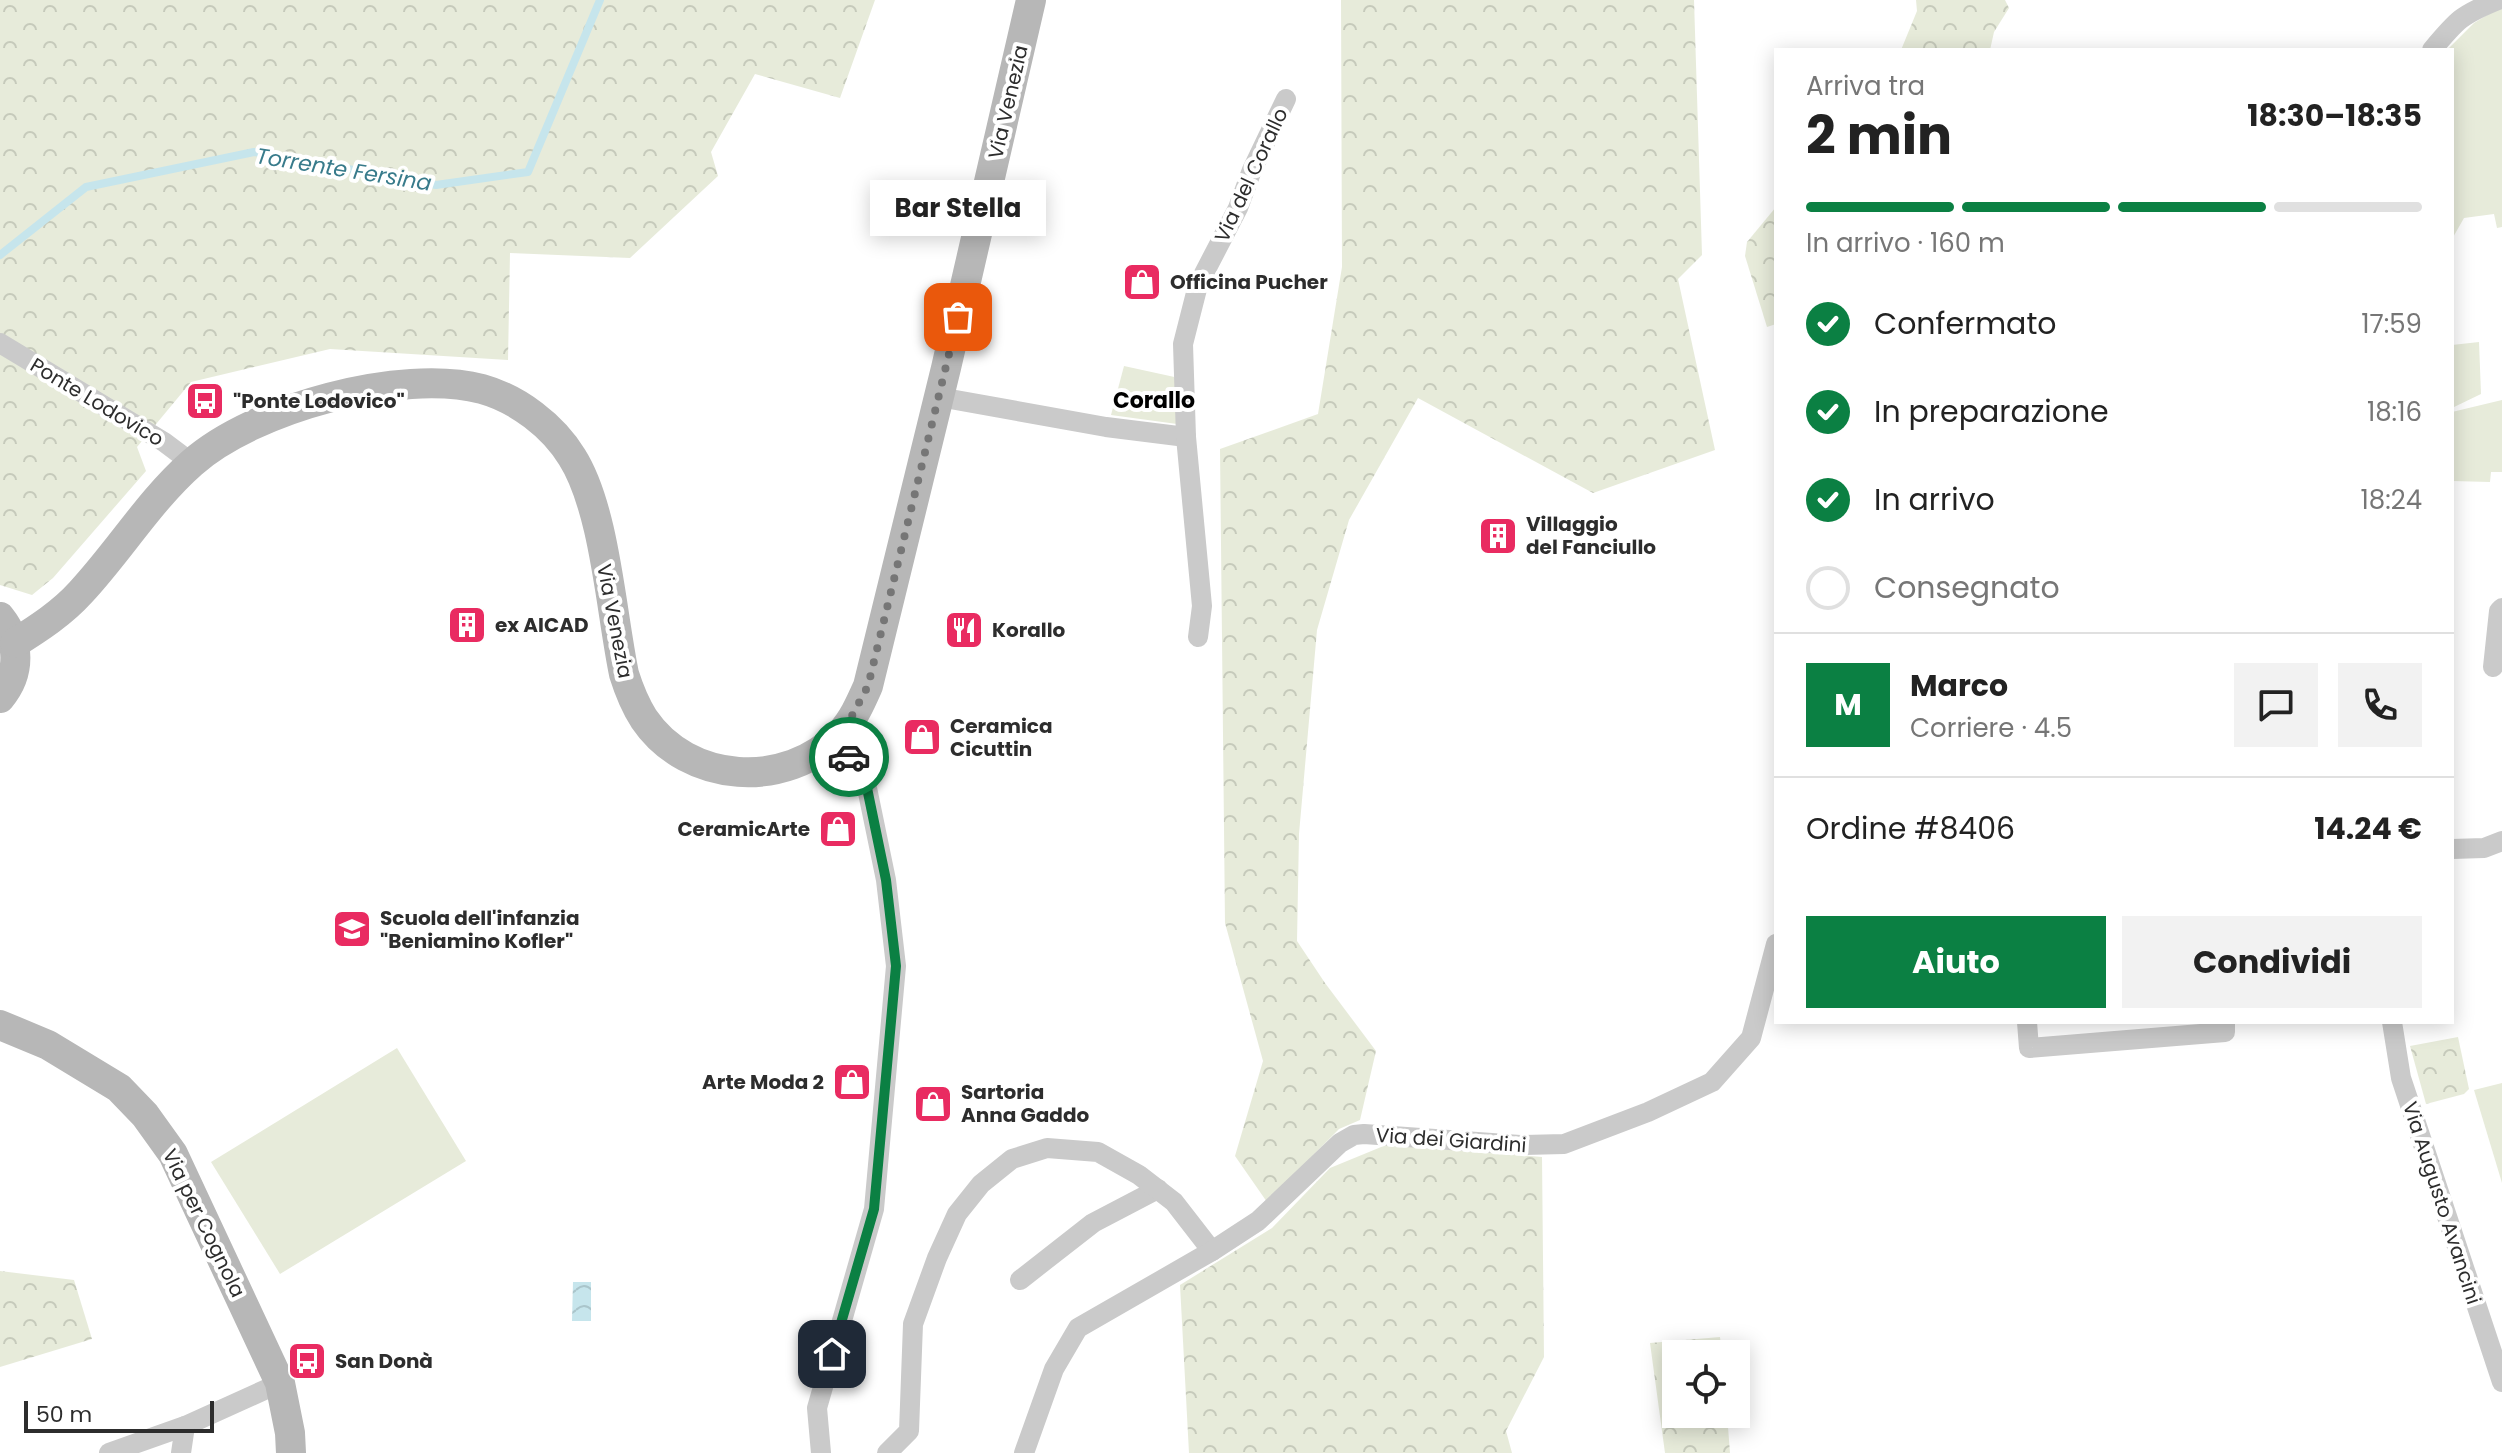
<!DOCTYPE html>
<html lang="it">
<head>
<meta charset="utf-8">
<style>
  :root { --surface:#fff; --page:#f2f2f2; --text:#222; --muted:#767676; --line:#e0e0e0; --accent:#0b8043 }
  body { margin:0; font-family:Poppins,sans-serif; background:var(--page); color:var(--text); height:100vh; display:flex; flex-direction:column; font-size:30px; white-space:nowrap }
  * { box-sizing:border-box; margin:0 }
  p { font-size:26px; color:var(--muted) }
  .icon { flex:none; width:44px; height:44px; fill:none; stroke:currentColor; stroke-width:2; stroke-linecap:round; stroke-linejoin:round }
  .map { position:relative; flex:1; overflow:hidden }
  .panel { position:absolute; left:1774px; top:48px; width:680px; height:976px; display:flex; flex-direction:column; background:var(--surface); border-radius:0px; box-shadow:0 4px 20px #0003 }
  .panel>* { flex:none }
  .controls { position:absolute; left:1662px; top:1340px; display:grid; gap:16px }
  .controls a { display:grid; place-items:center; width:88px; height:88px; border-radius:0px; background:var(--surface); box-shadow:0 4px 20px #0003; font-size:40px }
  .scale { position:absolute; left:24px; bottom:20px; width:190px; box-sizing:border-box; padding-left:8px; border:4px solid #2d2d2d; border-top:0; font-size:22px; line-height:28px; white-space:nowrap; color:#2d2d2d; -webkit-text-stroke:6px #fff; paint-order:stroke }
  .pin { position:absolute; display:grid; place-items:center; width:68px; height:68px; color:#fff; margin:-34px; border-radius:16px; box-shadow:0 4px 12px #0006 }
  .courier { position:absolute; display:grid; place-items:center; width:80px; height:80px; margin:-40px; border:6px solid #0b8043; border-radius:50%; background:#fff; color:#222; box-shadow:0 2px 10px #0007 }
  .bubble { position:absolute; height:56px; border-radius:0px; background:var(--surface); box-shadow:0 4px 20px #0003; font-size:26px; font-weight:700; line-height:56px; text-align:center }
  .headline em { font-style:normal; font-weight:700 }
  .headline div { display:flex; flex-direction:column-reverse }
  .headline { display:flex; align-items:center; justify-content:space-between; height:136px; padding:0 32px }
  h1 { font-size:52px; font-weight:700; line-height:60px }
  .bar { display:grid; grid-template-columns:repeat(4,1fr); gap:12px 8px; align-content:center; height:96px; padding:0 32px }
  .bar i { height:10px; border-radius:6px; background:var(--line) }
  .bar .active { background:var(--accent) }
  .bar p { grid-column:span 4 }
  .line { display:flex; align-items:center; gap:20px; padding:0 32px; border-top:2px solid var(--line) }
  .line div { flex:1 }
  .round { display:grid; place-items:center; flex:none; width:84px; height:84px; border-radius:0px; background:var(--page) }
  ol { padding:0 32px; list-style:none }
  li { display:flex; align-items:center; gap:24px; height:88px }
  li p { margin-inline-start:auto }
  li .icon { padding:8px; border-radius:50%; background:var(--accent); color:#fff; stroke-width:4 }
  li:last-child { color:var(--muted) }
  li i { width:44px; height:44px; border:4px solid var(--line); border-radius:50% }
  .button { display:flex; gap:16px; margin-top:auto; padding:16px 32px }
  .button a { flex:1; height:92px; border-radius:0px; background:var(--accent); color:#fff; font-size:32px; font-weight:700; line-height:92px; text-align:center }
  .button a+a { background:var(--page); color:var(--text) }
  .map>svg:first-child { display:block }
  .green { fill:#e7ebda }
  .forest { fill:url(#forest-crowns) }
  .water { fill:url(#water-waves) }
  .lines { fill:none; stroke-linecap:round; stroke-linejoin:round }
  .stream { stroke:#c6e5ec; stroke-width:8 }
  .street { stroke:#cacaca; stroke-width:20 }
  .secondary { stroke:#b7b7b7; stroke-width:30 }
  .done { stroke:#767676; stroke-width:8; stroke-dasharray:0 14.4 }
  .route { stroke:#0b8043; stroke-width:10 }
  .labels { text-anchor:middle; stroke-width:8; stroke-linejoin:round; paint-order:stroke }
  .street-label { font-size:20px; fill:#2d2d2d; stroke:#fff }
  .poi-label { font-size:20px; font-weight:bold; fill:#2d2d2d; stroke:#fff; text-anchor:start }
  .water-label { font-size:22px; font-style:italic; fill:#387b8b; stroke:#fff }
  .neighbourhood-label { font-size:22px; font-weight:bold; fill:#000; stroke:#fff }
</style>
</head>
<body>
<div class="map">
<svg width="2502" height="1453" viewBox="0 0 2502 1453">
  <defs>
    <pattern id="forest-crowns" width="20" height="18" patternUnits="userSpaceOnUse" patternTransform="scale(2)"><rect width="20" height="18" fill="#e7ebda"/><path d="M2 6a3 3 0 1 1 6 0M12 15a3 3 0 1 1 6 0" fill="none" stroke="#c6cabb"/></pattern>
    <pattern id="water-waves" width="16" height="10" patternUnits="userSpaceOnUse" patternTransform="scale(2)"><rect width="16" height="10" fill="#c6e5ec"/><path d="M0 5q4-4 8 0t8 0" fill="none" stroke="#aac5cb"/></pattern>
  </defs>
  <rect width="100%" height="100%" fill="#fff"/>
  <g class="green">
    <polygon points="2502,6 2502,227 2497,228 2494,214 2464,218 2452,239 2452,50 2447,50 2474,23"/>
    <polygon points="2479,342 2481,394 2452,408 2452,345"/>
    <polygon points="1124,366 1179,378 1177,424 1111,415"/>
    <polygon points="2502,400 2502,472 2491,472 2490,482 2452,481 2452,412"/>
    <polygon points="397,1048 466,1161 280,1274 211,1162"/>
    <polygon points="2502,1083 2502,1183 2474,1090"/>
  </g>
  <g class="forest">
    <polygon points="0,0 875,0 840,98 755,74 711,152 718,176 630,258 510,253 508,360 330,349 191,382 137,447 146,471 53,578 32,595 0,585"/>
    <polygon points="1341,0 1694,0 1702,255 1678,279 1715,450 1593,493 1418,398 1349,520 1317,630 1299,834 1297,941 1325,983 1376,1051 1360,1120 1339,1129 1267,1202 1235,1156 1263,1061 1225,923 1220,449 1318,414 1342,267"/>
    <polygon points="1916,0 2005,0 2009,8 1994,32 1990,50 1901,50 1917,11"/>
    <polygon points="1776,207 1776,324 1767,327 1745,256 1747,242"/>
    <polygon points="2458,1037 2469,1089 2464,1094 2426,1104 2410,1046"/>
    <polygon points="1386,1145 1542,1157 1544,1357 1506,1431 1512,1453 1189,1453 1180,1285 1272,1228 1330,1168"/>
    <polygon points="0,1271 74,1280 92,1339 0,1367"/>
    <polygon points="1720,1337 1722,1354 1676,1354 1676,1414 1727,1414 1730,1453 1665,1453 1650,1343"/>
  </g>
  <polygon class="water" points="573,1282 591,1282 591,1321 572,1321"/>
  <g class="lines">
    <polyline class="stream" points="0,255 86,187 254,152 436,185 528,172 600,0"/>
    <g class="street">
      <path d="M2432 50C2457 20 2461 15 2498 0"/>
      <polyline points="0,343 164,442 192,463"/>
      <polyline points="939,397 1106,427 1186,437"/>
      <polyline points="1198,637 1202,606 1186,437 1183,344 1198,285 1238,208 1252,170 1286,99"/>
      <polyline points="2493,667 2499,611 2502,608"/>
      <polyline points="2452,849 2484,848 2502,841"/>
      <polyline points="2027,1022 2029,1048 2225,1032 2225,1022"/>
      <polyline points="2392,1022 2401,1078 2502,1382"/>
      <polyline points="1020,1280 1093,1223 1158,1189"/>
      <polyline points="109,1453 185,1426 280,1383"/>
      <polyline points="181,1453 185,1426"/>
      <polyline points="821,1453 817,1408 874,1209 896,966 886,880 867,788 848,755 847,725"/>
      <polyline points="887,1453 909,1431 913,1324 937,1258 957,1214 981,1184 1012,1159 1047,1148 1098,1152 1139,1175 1174,1202 1212,1251"/>
      <polyline points="1024,1453 1054,1369 1078,1328 1212,1251 1258,1221 1340,1143 1354,1135 1364,1134 1520,1145 1564,1144 1648,1112 1712,1082 1751,1038 1776,944"/>
    </g>
    <g class="secondary">
      <path d="M0 617C20 642 21 673 0 698"/>
      <path d="M15 643C39 628 62 613 81 592 120 550 149 501 192 463 254 408 401 368 482 389 518 399 553 426 572 457 605 509 611 612 624 674 629 690 635 705 644 719 688 784 786 790 840 734 853 720 860 704 868 686L946 368 1031 0"/>
      <polyline points="0,1025 48,1045 119,1088 145,1115 173,1154 280,1383 290,1433 291,1453"/>
    </g>
  </g>
  <g class="lines">
    <polyline class="done" points="849,757 847,725 868,686 958,317"/>
    <polyline class="route" points="832,1354 874,1209 896,966 886,880 867,788 849,757"/>
  </g>
  <defs>
    <symbol id="shop-square" viewBox="-11 -11 22 22"><rect x="-9" y="-9" width="18" height="18" rx="4" fill="#e92b61" stroke="#fff"/><path d="M-5-2.5h2.3a2.7 3.5 0 0 1 5.4 0H5L5.5 6h-11ZM-1.5-2.5h3a1.5 2.3 0 0 0-3 0Z" fill="#fff"/></symbol>
    <symbol id="bus-square" viewBox="-11 -11 22 22"><rect x="-9" y="-9" width="18" height="18" rx="4" fill="#e92b61" stroke="#fff"/><path d="M-5-6H5V4H4V6H2V4H-2V6H-4V4H-5ZM-3.5-4V0h7V-4ZM-3.5 1.2v1.5H-2V1.2ZM2 1.2v1.5H3.5V1.2Z" fill="#fff"/></symbol>
    <symbol id="building-square" viewBox="-11 -11 22 22"><rect x="-9" y="-9" width="18" height="18" rx="4" fill="#e92b61" stroke="#fff"/><path d="M-4-6H4V6H1V3H-1V6H-4ZM-2.5-4.3h1.7v1.8h-1.7ZM.8-4.3h1.7v1.8H.8ZM-2.5-1h1.7V.8h-1.7ZM.8-1h1.7V.8H.8Z" fill="#fff"/></symbol>
    <symbol id="restaurant-square" viewBox="-11 -11 22 22"><rect x="-9" y="-9" width="18" height="18" rx="4" fill="#e92b61" stroke="#fff"/><path d="M-5-6h1v4h1v-4h1v4h1v-4h1v5L-1.5 .5V6h-2V.5L-5-1ZM5-6V6H3V1.5H1.5Q1.5-4 5-6Z" fill="#fff"/></symbol>
    <symbol id="school-square" viewBox="-11 -11 22 22"><rect x="-9" y="-9" width="18" height="18" rx="4" fill="#e92b61" stroke="#fff"/><path d="M0-5L7-2L0 1L-7-2ZM-4 1L0 2.5L4 1V4Q0 6-4 4Z" fill="#fff"/></symbol>
  </defs>
  <g fill-rule="evenodd">
    <use href="#shop-square" x="1120" y="260" width="44" height="44"/>
    <use href="#bus-square" x="183" y="379" width="44" height="44"/>
    <use href="#building-square" x="1476" y="514" width="44" height="44"/>
    <use href="#building-square" x="445" y="603" width="44" height="44"/>
    <use href="#restaurant-square" x="942" y="608" width="44" height="44"/>
    <use href="#shop-square" x="900" y="715" width="44" height="44"/>
    <use href="#shop-square" x="816" y="807" width="44" height="44"/>
    <use href="#school-square" x="330" y="907" width="44" height="44"/>
    <use href="#shop-square" x="830" y="1060" width="44" height="44"/>
    <use href="#shop-square" x="911" y="1082" width="44" height="44"/>
    <use href="#bus-square" x="285" y="1339" width="44" height="44"/>
  </g>
  <g class="labels">
    <g class="street-label">
      <text transform="translate(1008 102) rotate(-77)" y="7">Via Venezia</text>
      <text transform="translate(1251 175) rotate(-65)" y="7">Via del Corallo</text>
      <text transform="translate(97 402) rotate(31)" y="7">Ponte Lodovico</text>
      <text transform="translate(615 621) rotate(79)" y="7">Via Venezia</text>
      <text transform="translate(1451 1140) rotate(4)" y="7">Via dei Giardini</text>
      <text transform="translate(2442 1203) rotate(72)" y="7">Via Augusto Avancini</text>
      <text transform="translate(204 1223) rotate(64)" y="7">Via per Cognola</text>
    </g>
    <g class="poi-label">
      <text x="1170" y="289">Officina Pucher</text>
      <text x="233" y="408">"Ponte Lodovico"</text>
      <text x="1526" y="531">Villaggio<tspan x="1526" dy="23">del Fanciullo</tspan></text>
      <text x="495" y="632">ex AICAD</text>
      <text x="992" y="637">Korallo</text>
      <text x="950" y="733">Ceramica<tspan x="950" dy="23">Cicuttin</tspan></text>
      <text x="810" y="836" text-anchor="end">CeramicArte</text>
      <text x="380" y="925">Scuola dell'infanzia<tspan x="380" dy="23">"Beniamino Kofler"</tspan></text>
      <text x="824" y="1089" text-anchor="end">Arte Moda 2</text>
      <text x="961" y="1099">Sartoria<tspan x="961" dy="23">Anna Gaddo</tspan></text>
      <text x="335" y="1368">San Donà</text>
    </g>
    <g class="water-label">
      <text transform="translate(344 169) rotate(9)" y="8">Torrente Fersina</text>
    </g>
    <g class="neighbourhood-label">
      <text x="1154" y="408">Corallo</text>
    </g>
  </g>
</svg>
<div class="controls">
<a><svg class="icon" aria-label="locate" viewBox="0 0 24 24"><circle cx="12" cy="12" r="6"/><path d="M12 2v4M12 18v4M2 12h4M18 12h4"/></svg></a>
</div>
<div class="scale">50 m</div>
<div class="pin" style="left:958px;top:317px;background:#ea580c"><svg class="icon" aria-label="bag" viewBox="0 0 24 24"><path d="M5 8h14l-1 12H6zM9 8a3 3 0 0 1 6 0"/></svg></div>
<div class="pin" style="left:832px;top:1354px;background:#1f2937"><svg class="icon" aria-label="home" viewBox="0 0 24 24"><path d="M3 11l9-7 9 7M6 9v11h12V9"/></svg></div>
<div class="courier" style="left:849px;top:757px"><svg class="icon" aria-label="car" viewBox="0 0 24 24"><path d="M5 17H2v-5l4-1 3-4h7l3 4 3 1v5h-3M9 17h6M6 11h13"/><circle cx="7" cy="17" r="2"/><circle cx="17" cy="17" r="2"/></svg></div>
<div class="bubble" style="left:870px;top:180px;width:176px">Bar Stella</div>
<section class="panel">
<div class="headline"><div><h1>2 min</h1><p>Arriva tra</p></div><em>18:30–18:35</em></div>
<div class="bar"><i class="active"></i><i class="active"></i><i class="active"></i><i></i><p>In arrivo · 160 m</p></div>
<ol>
<li><svg class="icon" aria-label="check" viewBox="0 0 24 24"><path d="M5 12l5 5 9-10"/></svg>Confermato<p>17:59</p></li>
<li><svg class="icon" aria-label="check" viewBox="0 0 24 24"><path d="M5 12l5 5 9-10"/></svg>In preparazione<p>18:16</p></li>
<li><svg class="icon" aria-label="check" viewBox="0 0 24 24"><path d="M5 12l5 5 9-10"/></svg>In arrivo<p>18:24</p></li>
<li><i></i>Consegnato</li>
</ol>
<div class="line" style="height:144px"><b class="round" style="background:var(--accent);color:#fff">M</b><div><b>Marco</b><p>Corriere · 4.5</p></div><a class="round"><svg class="icon" aria-label="chat" viewBox="0 0 24 24"><path d="M4 5h16v11H9l-5 4z"/></svg></a><a class="round"><svg class="icon" aria-label="phone" viewBox="0 0 24 24"><path d="M5 4h4l2 5-3 2q2 4 5 5l2-3 5 2v4C11 20 4 13 5 4z"/></svg></a></div>
<div class="line" style="height:104px"><div>Ordine #8406</div><b>14.24 €</b></div>
<div class="button"><a>Aiuto</a><a>Condividi</a></div>
</section>
</div>
</body>
</html>
